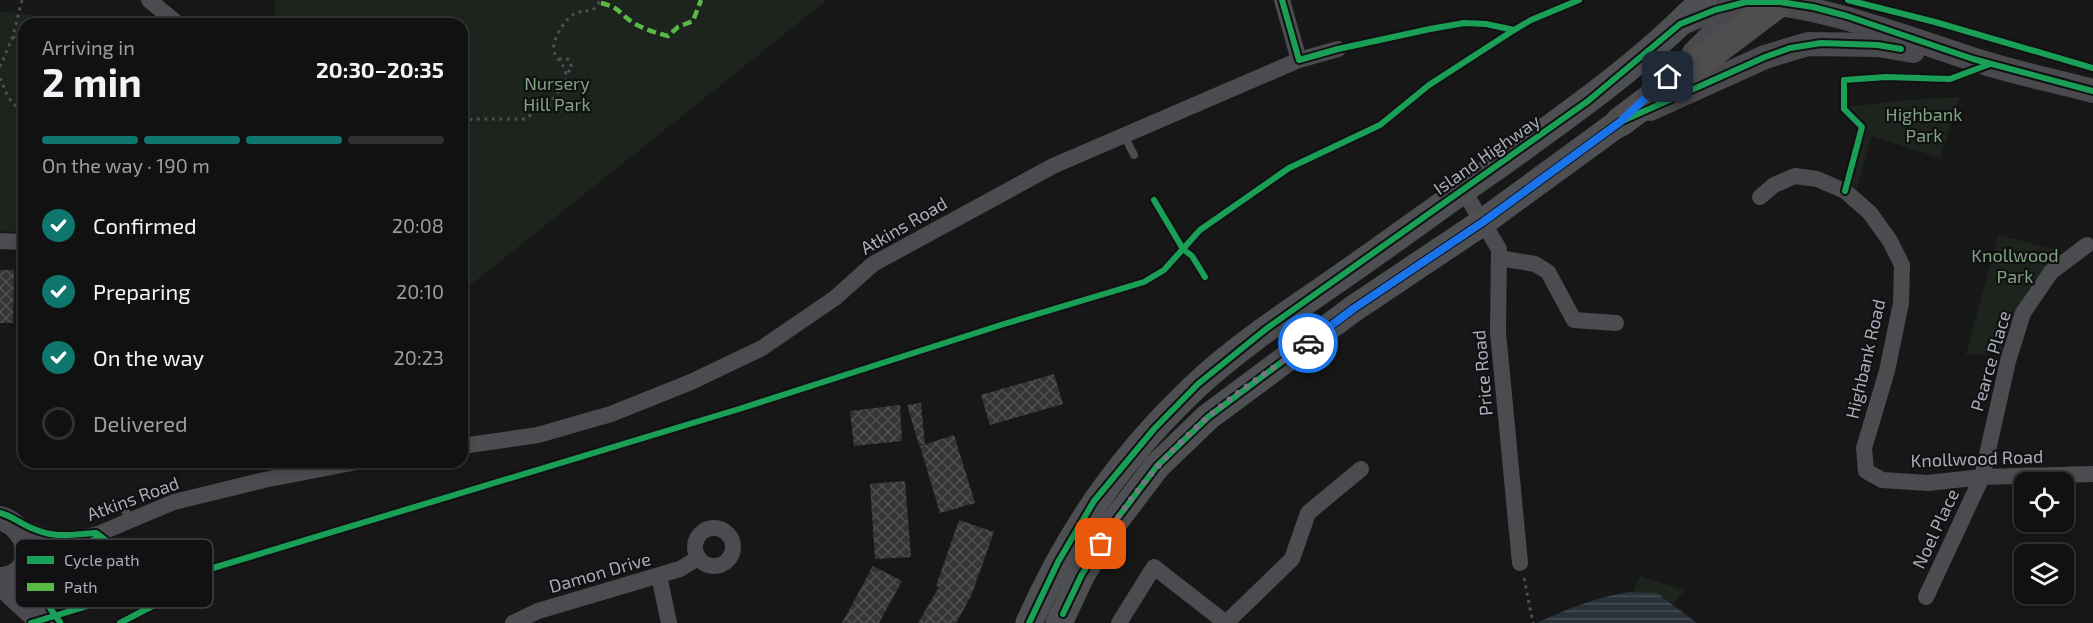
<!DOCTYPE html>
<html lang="en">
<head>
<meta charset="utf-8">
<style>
  :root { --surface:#111; --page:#1a1a1a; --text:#f1f3f6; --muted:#9c9d9f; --line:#303131; --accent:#0f766e }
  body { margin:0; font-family:"Exo 2",sans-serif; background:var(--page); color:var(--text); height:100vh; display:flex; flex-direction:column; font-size:22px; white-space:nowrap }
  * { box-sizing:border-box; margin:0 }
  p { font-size:20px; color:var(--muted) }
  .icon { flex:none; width:33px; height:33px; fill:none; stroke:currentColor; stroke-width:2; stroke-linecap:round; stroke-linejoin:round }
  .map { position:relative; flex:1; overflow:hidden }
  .side { position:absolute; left:18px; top:18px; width:450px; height:450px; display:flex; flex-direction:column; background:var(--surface); border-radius:18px; box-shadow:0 3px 9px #0003,0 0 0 2px var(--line) }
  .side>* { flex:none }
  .tools { position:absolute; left:2014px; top:472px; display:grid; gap:12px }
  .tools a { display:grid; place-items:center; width:60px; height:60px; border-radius:12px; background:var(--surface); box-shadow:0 3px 9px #0003,0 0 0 2px var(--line); font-size:30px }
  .pin { position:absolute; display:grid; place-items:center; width:51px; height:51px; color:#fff; margin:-26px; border-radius:12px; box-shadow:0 3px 9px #0006 }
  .courier { position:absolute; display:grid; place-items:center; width:60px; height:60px; margin:-30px; border:4px solid #1a73e8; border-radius:50%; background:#fff; color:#222; box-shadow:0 2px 8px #0007 }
  .head em { font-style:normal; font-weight:700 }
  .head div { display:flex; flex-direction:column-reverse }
  .head { display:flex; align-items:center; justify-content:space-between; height:102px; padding:0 24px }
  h1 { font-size:39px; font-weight:700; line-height:45px }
  .bar { display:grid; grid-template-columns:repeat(4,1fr); gap:9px 6px; align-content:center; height:72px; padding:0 24px }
  .bar i { height:8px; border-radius:4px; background:var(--line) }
  .bar .active { background:var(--accent) }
  .bar p { grid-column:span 4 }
  ol { padding:0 24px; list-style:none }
  li { display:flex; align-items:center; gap:18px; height:66px }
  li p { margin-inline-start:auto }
  li .icon { padding:6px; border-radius:50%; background:var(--accent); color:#fff; stroke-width:4 }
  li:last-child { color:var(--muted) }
  li i { width:33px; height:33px; border:3px solid var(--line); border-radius:50% }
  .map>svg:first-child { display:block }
  .green { fill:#1d241e }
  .water { fill:url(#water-rules) }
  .building { fill:url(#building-cross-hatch) }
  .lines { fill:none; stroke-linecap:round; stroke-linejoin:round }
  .path { stroke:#4d4e52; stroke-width:3; stroke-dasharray:3 4.5; stroke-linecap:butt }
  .lane { stroke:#4b4c50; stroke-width:8 }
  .street { stroke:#4b4c50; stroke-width:16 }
  .secondary { stroke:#4a4a4e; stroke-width:24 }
  .primary { stroke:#4d4f52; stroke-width:27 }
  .highway { stroke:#4e4e51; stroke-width:30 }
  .quiet { stroke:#58b947; stroke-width:4.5; stroke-dasharray:9 4.5; stroke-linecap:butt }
  .cycleway-casing { stroke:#111113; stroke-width:10 }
  .cycleway { stroke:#1a9f57; stroke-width:6 }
  .done { stroke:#757880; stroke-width:6; stroke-dasharray:0 10.8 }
  .route { stroke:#1a73e8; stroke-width:8 }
  .labels { text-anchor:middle; stroke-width:4.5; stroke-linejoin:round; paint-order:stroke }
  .park-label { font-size:18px; fill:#7fa381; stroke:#111113 }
  .street-label { font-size:18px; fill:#a8adb8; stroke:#111113 }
  .key { fill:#111113; stroke:#3e4045; stroke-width:1.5 }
  .key-label { font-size:16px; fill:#a8adb8 }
</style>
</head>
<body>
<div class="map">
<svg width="2093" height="623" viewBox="0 0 2093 623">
  <defs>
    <pattern id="water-rules" width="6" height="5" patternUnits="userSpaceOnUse" patternTransform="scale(1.5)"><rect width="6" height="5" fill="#2a3239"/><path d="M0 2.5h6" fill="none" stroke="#464d54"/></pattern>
    <pattern id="building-cross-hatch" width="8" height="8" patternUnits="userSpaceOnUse" patternTransform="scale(1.5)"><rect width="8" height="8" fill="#353536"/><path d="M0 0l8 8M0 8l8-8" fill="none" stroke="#4f5051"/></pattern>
  </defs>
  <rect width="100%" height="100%" fill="#171717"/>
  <g class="green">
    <polygon points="275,0 827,0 462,292 462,24 275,24"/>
    <polygon points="0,11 92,22 94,24 24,24 24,233 0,231"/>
    <polygon points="1960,97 1940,158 1872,136 1857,188 1850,186 1861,134 1841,108 1895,101"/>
    <path d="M1998 235 2060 251C2053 262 2043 270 2035 280 2018 302 2008 327 2001 353L1966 355Z"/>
    <polygon points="1640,576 1685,590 1674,603 1633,593"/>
  </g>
  <path class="water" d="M1629 592 1657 593 1697 623H1537C1567 609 1596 597 1629 592Z"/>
  <g class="building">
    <polygon points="0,270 14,270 13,323 0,323"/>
    <polygon points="1054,374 1063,404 990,425 981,395"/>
    <polygon points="921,403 925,444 919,445 907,405"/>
    <polygon points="900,405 902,441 854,446 850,411"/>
    <polygon points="954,435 975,503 940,513 920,446"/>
    <polygon points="905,481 911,557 875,559 870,484"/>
    <polygon points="959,520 994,532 971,596 956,623 918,623 939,587 936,586"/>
    <polygon points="873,566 902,581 879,623 842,623"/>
  </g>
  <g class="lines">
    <g class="path">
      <polyline points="13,36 19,44 24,46"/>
      <polyline points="559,59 566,58 570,61 572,69 566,73"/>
      <polyline points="0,67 13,36 22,0"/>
      <polyline points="0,78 8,97 24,116"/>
      <path d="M462 121 473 119H525L536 111 549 105 567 79C564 63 562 66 555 54 549 43 564 20 574 14 580 11 586 11 593 10L601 0"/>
      <polyline points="1524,578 1533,623"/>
    </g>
    <g class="lane">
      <polyline points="1124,135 1134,155"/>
      <polyline points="123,508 132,520"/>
    </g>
    <g class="street">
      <polyline points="149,0 178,24"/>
      <polyline points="1282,0 1299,60"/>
      <polyline points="1463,190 1499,249 1498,332 1520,563"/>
      <polyline points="1760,197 1774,185 1795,176 1817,179 1845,191 1870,213 1890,241 1902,265 1901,303 1887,371 1864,448 1866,471 1882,480 1928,483 1982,477 2093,474"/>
      <polyline points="0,241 24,242"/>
      <polyline points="1499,258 1535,264 1548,272 1574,320 1616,323"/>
      <polyline points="462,446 538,435 611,414 691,382 762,348 835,298 873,264 1053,166 1299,60 1338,49"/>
      <polyline points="18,526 63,543"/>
      <circle cx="714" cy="547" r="19"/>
      <polyline points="26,563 63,543 98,534 174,502 264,480 357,462"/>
      <polyline points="659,576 669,623"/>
      <polyline points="1926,597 1982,477 2008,361 2023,313 2051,272 2087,245"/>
      <polyline points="513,623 538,611 680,569 698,558"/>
      <polyline points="1119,623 1154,567 1226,623 1292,559 1308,513 1361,469"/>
    </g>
    <g class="secondary">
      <path d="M1680 24C1701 15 1723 5 1745 2 1808 0 1908 38 1969 58 2010 72 2052 80 2093 91"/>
      <polyline points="1694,53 1746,1"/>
      <polyline points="1650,109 1765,57 1808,44 1878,45 1913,51"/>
      <path d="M0 518C33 527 40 577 0 579"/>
      <polyline points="25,566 46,623"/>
      <polyline points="0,583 42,622"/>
    </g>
    <g class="primary">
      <path d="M1029 623C1070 530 1123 454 1198 384 1244 341 1299 307 1351 270 1400 236 1447 201 1496 167 1568 115 1642 64 1703 0"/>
      <polyline points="1059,623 1081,576 1110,528 1157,466 1208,417 1353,309 1483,222 1620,122"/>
    </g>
    <polyline class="highway" points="1620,122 1782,0"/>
    <path class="quiet" d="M601 3C619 7 619 13 632 22 643 29 656 33 668 36L678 27 693 21 701 0"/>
    <defs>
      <g id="cycleway">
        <polyline points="1282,0 1299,60 1338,49 1430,29 1464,23 1486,24 1514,30"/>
        <polyline points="1848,0 1935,22 2093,68"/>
        <polyline points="1845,191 1862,127 1844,109 1844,80 1886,77 1950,79 1990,64"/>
        <polyline points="1154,200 1183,249 1192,256 1205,277"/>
        <path d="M0 513C13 516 22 525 34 529 57 539 72 534 96 533L129 558 156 567 190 573 189 587 120 623"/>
        <polyline points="1063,614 1081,576 1110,528 1157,466 1208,417 1353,309 1483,222 1620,122 1765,57 1790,48 1821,43 1878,45 1901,49"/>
        <path d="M60 622C45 602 29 582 55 562L100 536"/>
        <polyline points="31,623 739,409 1004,324 1144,282 1164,270 1200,230 1289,168 1380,125 1429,85 1514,30 1531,20 1579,0"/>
        <polyline points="1029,623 1058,562 1094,501 1154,429 1198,384 1266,329 1588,101 1680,24 1715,10 1746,2 1780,2 1813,7 1847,16 1973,59 2093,91"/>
      </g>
    </defs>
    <use href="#cycleway" class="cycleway-casing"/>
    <use href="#cycleway" class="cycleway"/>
  </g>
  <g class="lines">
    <path class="done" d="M1101 544C1129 497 1166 453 1208 417 1239 390 1275 367 1308 343"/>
    <polyline class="route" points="1308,343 1353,309 1483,222 1620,122 1668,77"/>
  </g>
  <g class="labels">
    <g class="park-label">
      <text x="557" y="90">Nursery<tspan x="557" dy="21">Hill Park</tspan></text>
      <text x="1924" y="121">Highbank<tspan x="1924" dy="21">Park</tspan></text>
      <text x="2015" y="262">Knollwood<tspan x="2015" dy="21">Park</tspan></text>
    </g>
    <g class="street-label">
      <text transform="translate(1487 155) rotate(-35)" y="6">Island Highway</text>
      <text transform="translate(904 226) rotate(-30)" y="6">Atkins Road</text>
      <text transform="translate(1866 359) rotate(-77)" y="6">Highbank Road</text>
      <text transform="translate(1991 361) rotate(-74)" y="6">Pearce Place</text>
      <text transform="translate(1483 373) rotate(-95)" y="6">Price Road</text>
      <text transform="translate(1977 459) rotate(-2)" y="6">Knollwood Road</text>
      <text transform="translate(133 499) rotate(-20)" y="6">Atkins Road</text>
      <text transform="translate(1936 529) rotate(-65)" y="6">Noel Place</text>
      <text transform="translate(600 573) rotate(-16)" y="6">Damon Drive</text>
    </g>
  </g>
  <rect x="15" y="539" width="198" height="69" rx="9" class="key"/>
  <rect x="27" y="556" width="27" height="8" fill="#1a9f57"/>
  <rect x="27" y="583" width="27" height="8" fill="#58b947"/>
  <g class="key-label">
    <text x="64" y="566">Cycle path</text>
    <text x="64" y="593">Path</text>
  </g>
</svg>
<div class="tools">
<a><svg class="icon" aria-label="locate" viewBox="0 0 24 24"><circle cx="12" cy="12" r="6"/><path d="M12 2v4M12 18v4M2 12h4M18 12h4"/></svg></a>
<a><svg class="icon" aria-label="layers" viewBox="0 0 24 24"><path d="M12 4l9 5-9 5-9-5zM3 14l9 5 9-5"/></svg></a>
</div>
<div class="pin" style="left:1101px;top:544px;background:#ea580c"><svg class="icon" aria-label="bag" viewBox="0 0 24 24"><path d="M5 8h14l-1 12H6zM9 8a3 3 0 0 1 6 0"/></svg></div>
<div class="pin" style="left:1668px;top:77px;background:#1f2937"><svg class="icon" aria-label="home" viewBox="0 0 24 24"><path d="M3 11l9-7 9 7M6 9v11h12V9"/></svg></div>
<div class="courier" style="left:1308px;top:343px"><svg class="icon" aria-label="car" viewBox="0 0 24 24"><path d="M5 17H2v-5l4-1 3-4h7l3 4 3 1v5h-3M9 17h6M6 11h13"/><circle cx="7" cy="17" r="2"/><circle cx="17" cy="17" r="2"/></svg></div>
<section class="side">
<div class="head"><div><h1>2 min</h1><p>Arriving in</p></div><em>20:30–20:35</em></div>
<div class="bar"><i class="active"></i><i class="active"></i><i class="active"></i><i></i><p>On the way · 190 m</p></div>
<ol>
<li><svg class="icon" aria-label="check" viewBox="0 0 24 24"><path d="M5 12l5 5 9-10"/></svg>Confirmed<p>20:08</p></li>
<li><svg class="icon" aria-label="check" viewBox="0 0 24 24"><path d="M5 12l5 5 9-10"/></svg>Preparing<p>20:10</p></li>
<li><svg class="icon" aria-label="check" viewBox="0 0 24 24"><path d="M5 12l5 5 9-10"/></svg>On the way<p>20:23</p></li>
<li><i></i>Delivered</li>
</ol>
</section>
</div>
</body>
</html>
